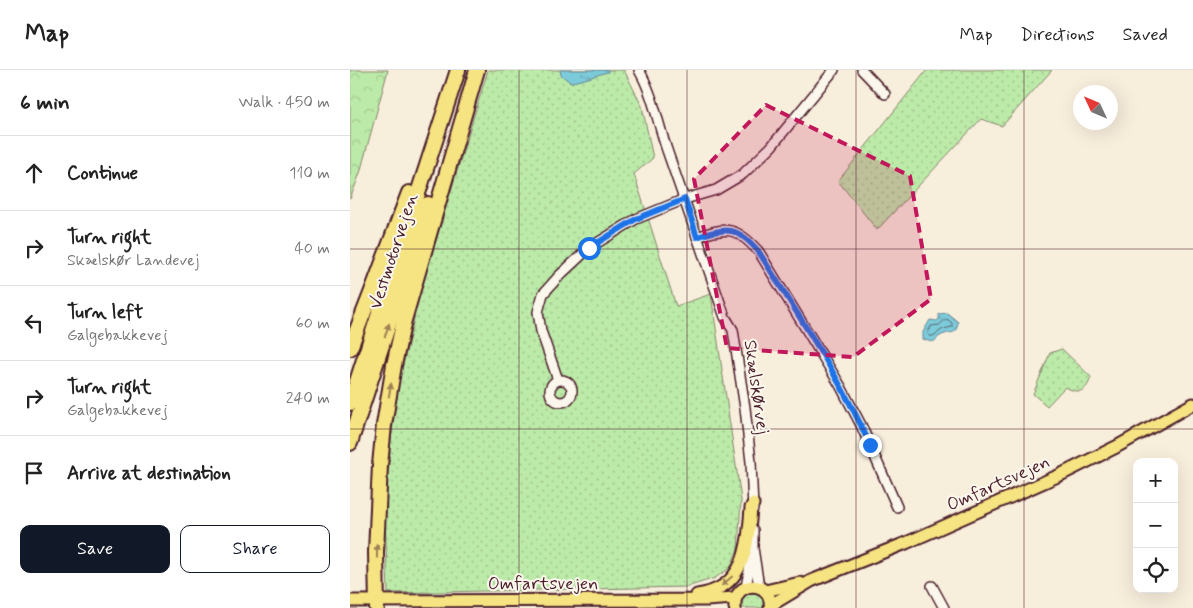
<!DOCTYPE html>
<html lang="en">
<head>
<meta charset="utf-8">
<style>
	:root { --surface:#fff; --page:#f6f6f6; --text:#222; --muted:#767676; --line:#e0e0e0; --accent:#111827 }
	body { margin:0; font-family:Mynerve,sans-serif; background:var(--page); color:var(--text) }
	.controls { position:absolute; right:15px; bottom:15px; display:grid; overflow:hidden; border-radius:10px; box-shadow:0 5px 20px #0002 }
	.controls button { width:45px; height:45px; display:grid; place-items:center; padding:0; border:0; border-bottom:1px solid var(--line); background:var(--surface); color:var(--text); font:25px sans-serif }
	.compass { position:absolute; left:723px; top:15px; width:45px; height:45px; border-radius:50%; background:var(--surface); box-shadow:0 5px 20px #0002; rotate:314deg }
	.stop { position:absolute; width:15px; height:15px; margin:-11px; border:4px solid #1a73e8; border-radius:50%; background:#fff }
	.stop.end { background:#1a73e8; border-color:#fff; box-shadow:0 1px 5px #0008 }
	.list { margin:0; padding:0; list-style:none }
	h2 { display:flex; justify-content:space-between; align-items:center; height:65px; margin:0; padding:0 20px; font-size:21px }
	h2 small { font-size:16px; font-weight:400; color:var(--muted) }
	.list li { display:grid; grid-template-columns:32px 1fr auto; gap:15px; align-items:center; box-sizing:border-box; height:75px; padding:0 20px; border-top:1px solid var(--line) }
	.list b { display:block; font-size:19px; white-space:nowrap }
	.list p { margin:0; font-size:16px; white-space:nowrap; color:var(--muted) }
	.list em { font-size:16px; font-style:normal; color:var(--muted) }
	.actions { display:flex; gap:10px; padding:15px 20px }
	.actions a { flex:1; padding:11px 0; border:1px solid var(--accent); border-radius:10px; text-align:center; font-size:18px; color:var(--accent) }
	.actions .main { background:var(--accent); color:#fff }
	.icon { flex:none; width:28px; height:28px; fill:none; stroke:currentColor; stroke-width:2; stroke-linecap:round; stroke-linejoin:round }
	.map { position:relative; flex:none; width:843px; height:538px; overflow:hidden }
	header { display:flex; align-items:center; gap:30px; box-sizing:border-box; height:70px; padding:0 25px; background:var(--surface); border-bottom:1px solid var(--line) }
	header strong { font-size:24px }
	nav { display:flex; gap:28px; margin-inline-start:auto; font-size:18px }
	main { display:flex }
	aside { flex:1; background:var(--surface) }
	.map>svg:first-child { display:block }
	.grass { fill:url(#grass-dots); stroke:#83846a }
	.forest { fill:url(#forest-crowns); stroke:#83846a }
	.water { fill:url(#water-ripples); stroke:#688694 }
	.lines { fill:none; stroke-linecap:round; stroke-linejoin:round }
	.shore { stroke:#5e6471; stroke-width:1 }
	.minor-casing { stroke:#4a1f2b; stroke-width:12 }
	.major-casing { stroke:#4a1f2b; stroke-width:15 }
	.highway-casing { stroke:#4a1f2b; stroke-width:18 }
	.minor { stroke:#fbf7ec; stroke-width:9 }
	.major { stroke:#f6e381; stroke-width:11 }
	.highway { stroke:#f6e381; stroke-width:14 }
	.oneway { fill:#a08156 }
	.route { stroke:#1a73e8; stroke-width:6 }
	.marked { fill:#c2185b; fill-opacity:0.2; stroke:#c2185b; stroke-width:4; stroke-dasharray:10 6; stroke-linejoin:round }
	.grid { fill:none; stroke:#4a1f2b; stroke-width:1; stroke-opacity:0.55 }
	.labels { text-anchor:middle; stroke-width:4; stroke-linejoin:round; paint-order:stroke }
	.street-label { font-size:18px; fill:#4a1f2b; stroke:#fbf7ec }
</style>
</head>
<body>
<header>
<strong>Map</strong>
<nav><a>Map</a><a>Directions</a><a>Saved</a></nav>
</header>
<main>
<aside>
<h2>6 min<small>Walk · 450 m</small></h2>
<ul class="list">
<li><svg class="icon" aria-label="ahead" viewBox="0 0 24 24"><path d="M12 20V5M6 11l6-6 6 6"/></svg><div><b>Continue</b></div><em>110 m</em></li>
<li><svg class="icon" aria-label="right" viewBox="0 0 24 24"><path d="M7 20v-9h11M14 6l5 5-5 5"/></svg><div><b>Turn right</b><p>Skælskør Landevej</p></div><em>40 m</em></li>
<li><svg class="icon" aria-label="left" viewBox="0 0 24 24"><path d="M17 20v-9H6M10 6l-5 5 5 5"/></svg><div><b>Turn left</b><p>Galgebakkevej</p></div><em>60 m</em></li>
<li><svg class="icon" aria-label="right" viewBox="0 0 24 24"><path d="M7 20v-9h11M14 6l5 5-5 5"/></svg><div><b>Turn right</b><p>Galgebakkevej</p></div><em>240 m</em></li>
<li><svg class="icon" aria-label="arrive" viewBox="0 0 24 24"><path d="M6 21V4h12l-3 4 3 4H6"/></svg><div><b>Arrive at destination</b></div></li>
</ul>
<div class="actions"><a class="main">Save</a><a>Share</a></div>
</aside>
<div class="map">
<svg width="843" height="538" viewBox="0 0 843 538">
	<defs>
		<pattern id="grass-dots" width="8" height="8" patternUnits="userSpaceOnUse" patternTransform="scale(1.25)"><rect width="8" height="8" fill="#bceaa8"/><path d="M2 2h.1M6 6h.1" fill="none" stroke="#a3c891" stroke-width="1.8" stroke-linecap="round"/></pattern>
		<pattern id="forest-crowns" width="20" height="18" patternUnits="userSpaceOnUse" patternTransform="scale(1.25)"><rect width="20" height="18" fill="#bceaa8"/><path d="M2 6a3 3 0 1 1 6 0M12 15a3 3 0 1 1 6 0" fill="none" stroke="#a3c891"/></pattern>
		<pattern id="water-ripples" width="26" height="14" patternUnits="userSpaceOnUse" patternTransform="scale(1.25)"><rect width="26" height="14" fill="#7ccbda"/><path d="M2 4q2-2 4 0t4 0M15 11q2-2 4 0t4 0" fill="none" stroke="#6daebb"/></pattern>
	</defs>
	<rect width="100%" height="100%" fill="#f8eedc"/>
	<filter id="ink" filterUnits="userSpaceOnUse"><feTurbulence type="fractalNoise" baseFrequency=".02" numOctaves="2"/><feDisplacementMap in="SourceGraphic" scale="10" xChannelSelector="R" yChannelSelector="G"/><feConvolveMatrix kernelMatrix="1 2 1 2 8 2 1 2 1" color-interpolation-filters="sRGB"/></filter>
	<g filter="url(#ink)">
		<!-- grass -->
		<g class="grass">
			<polygon points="138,0 274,0 292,36 303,88 284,104 326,236 361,224 391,430 388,479 380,498 365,508 337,517 38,523 35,449 40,378 48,316 71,219"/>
			<polygon points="577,0 702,0 652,56 631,49 527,160 488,111"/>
			<path d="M712 279 741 307C736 323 729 324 715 317L697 336 683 324 700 283Z"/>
			<path d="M400 522C410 521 416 528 414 538H392C390 531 393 526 400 522Z"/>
		</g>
		<!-- forest -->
		<polygon class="forest" points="0,0 38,0 10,103 0,129"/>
		<!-- water -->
		<g class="water">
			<path d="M210 0H258V2C245 5 233 11 220 12L211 5Z"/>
			<path d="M597 243 608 252C606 266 603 261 595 264 583 267 589 276 573 269V262L580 250 587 251 589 249V244Z"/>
		</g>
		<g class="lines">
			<!-- shore -->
			<polygon class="shore" points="595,250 597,249 602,253 602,257 593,259 583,266 579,266 578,263 581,256 589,255"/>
			<defs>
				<g id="minor">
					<path d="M289 0C304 26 308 55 318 83 337 138 356 192 375 247L383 260 395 338 401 392 403 439"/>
					<polyline points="512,0 535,24"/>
					<path d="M347 167C377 156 387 157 409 182L490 315 511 355 547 437"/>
					<polyline points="208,310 191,261 188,242 193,224 209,206 239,178 286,149 335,129 366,120 393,104 421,77 484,0"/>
					<circle cx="211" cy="321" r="11"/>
					<polyline points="403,460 403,478 409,517"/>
					<polyline points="582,516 594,538"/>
					<polyline points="396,517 402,485"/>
				</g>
				<g id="major">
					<polyline points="415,521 450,513"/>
					<path d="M347 525C395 519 398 477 401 438L403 434"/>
					<polyline points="0,531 356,530 385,528"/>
					<polyline points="421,535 461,511 556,473 710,405 766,377 843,334"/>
					<path d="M385 538C382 509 424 509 420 538"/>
				</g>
				<g id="highway">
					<polyline points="0,278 24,216 59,123"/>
					<polyline points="0,333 108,0"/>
					<polyline points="0,373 78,134"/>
					<polyline points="27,538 26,482 30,395 34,355 44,295 54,250 127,0"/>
				</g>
			</defs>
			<!-- minor casing -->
			<use href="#minor" class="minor-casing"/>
			<!-- major casing -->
			<use href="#major" class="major-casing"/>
			<!-- highway casing -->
			<use href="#highway" class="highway-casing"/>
			<!-- minor -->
			<use href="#minor" class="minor"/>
			<!-- major -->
			<use href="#major" class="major"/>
			<!-- highway -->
			<use href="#highway" class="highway"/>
		</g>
		<!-- one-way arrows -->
		<defs><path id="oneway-solid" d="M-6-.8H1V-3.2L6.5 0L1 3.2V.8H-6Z" transform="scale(1.25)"/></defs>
		<g class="oneway">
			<use href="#oneway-solid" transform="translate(37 260) rotate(-72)"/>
			<use href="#oneway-solid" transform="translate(40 320) rotate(-80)"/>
			<use href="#oneway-solid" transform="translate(27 481) rotate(-90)"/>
			<use href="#oneway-solid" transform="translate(377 511) rotate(139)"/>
		</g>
	</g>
	<g class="lines" filter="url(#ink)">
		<!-- route -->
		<path class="route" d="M239 178 286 149 335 129 347 167C377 156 388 157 409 182 448 245 490 307 520 375"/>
	</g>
	<!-- marked area -->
	<path class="marked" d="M416 35 560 106 581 229 503 287 377 278 344 109Z"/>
	<!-- grid -->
	<path class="grid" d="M169 0V538M337 0V538M506 0V538M674 0V538M0 179H843M0 359H843"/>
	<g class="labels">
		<!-- street labels -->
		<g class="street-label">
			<text transform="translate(43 181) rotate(-72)" y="6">Vestmotorvejen</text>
			<text transform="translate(407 317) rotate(82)" y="6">Skælskørvej</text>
			<text transform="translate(648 413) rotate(-24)" y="6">Omfartsvejen</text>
			<text x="193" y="519">Omfartsvejen</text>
		</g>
	</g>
</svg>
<div class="controls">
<button>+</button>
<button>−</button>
<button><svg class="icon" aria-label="locate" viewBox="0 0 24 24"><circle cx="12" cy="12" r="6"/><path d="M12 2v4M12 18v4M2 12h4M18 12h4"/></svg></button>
</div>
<svg class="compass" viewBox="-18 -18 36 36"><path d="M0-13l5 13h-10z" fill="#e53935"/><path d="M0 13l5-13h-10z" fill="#767676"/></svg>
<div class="stop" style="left:239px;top:178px"></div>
<div class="stop end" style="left:520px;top:375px"></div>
</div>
</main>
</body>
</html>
